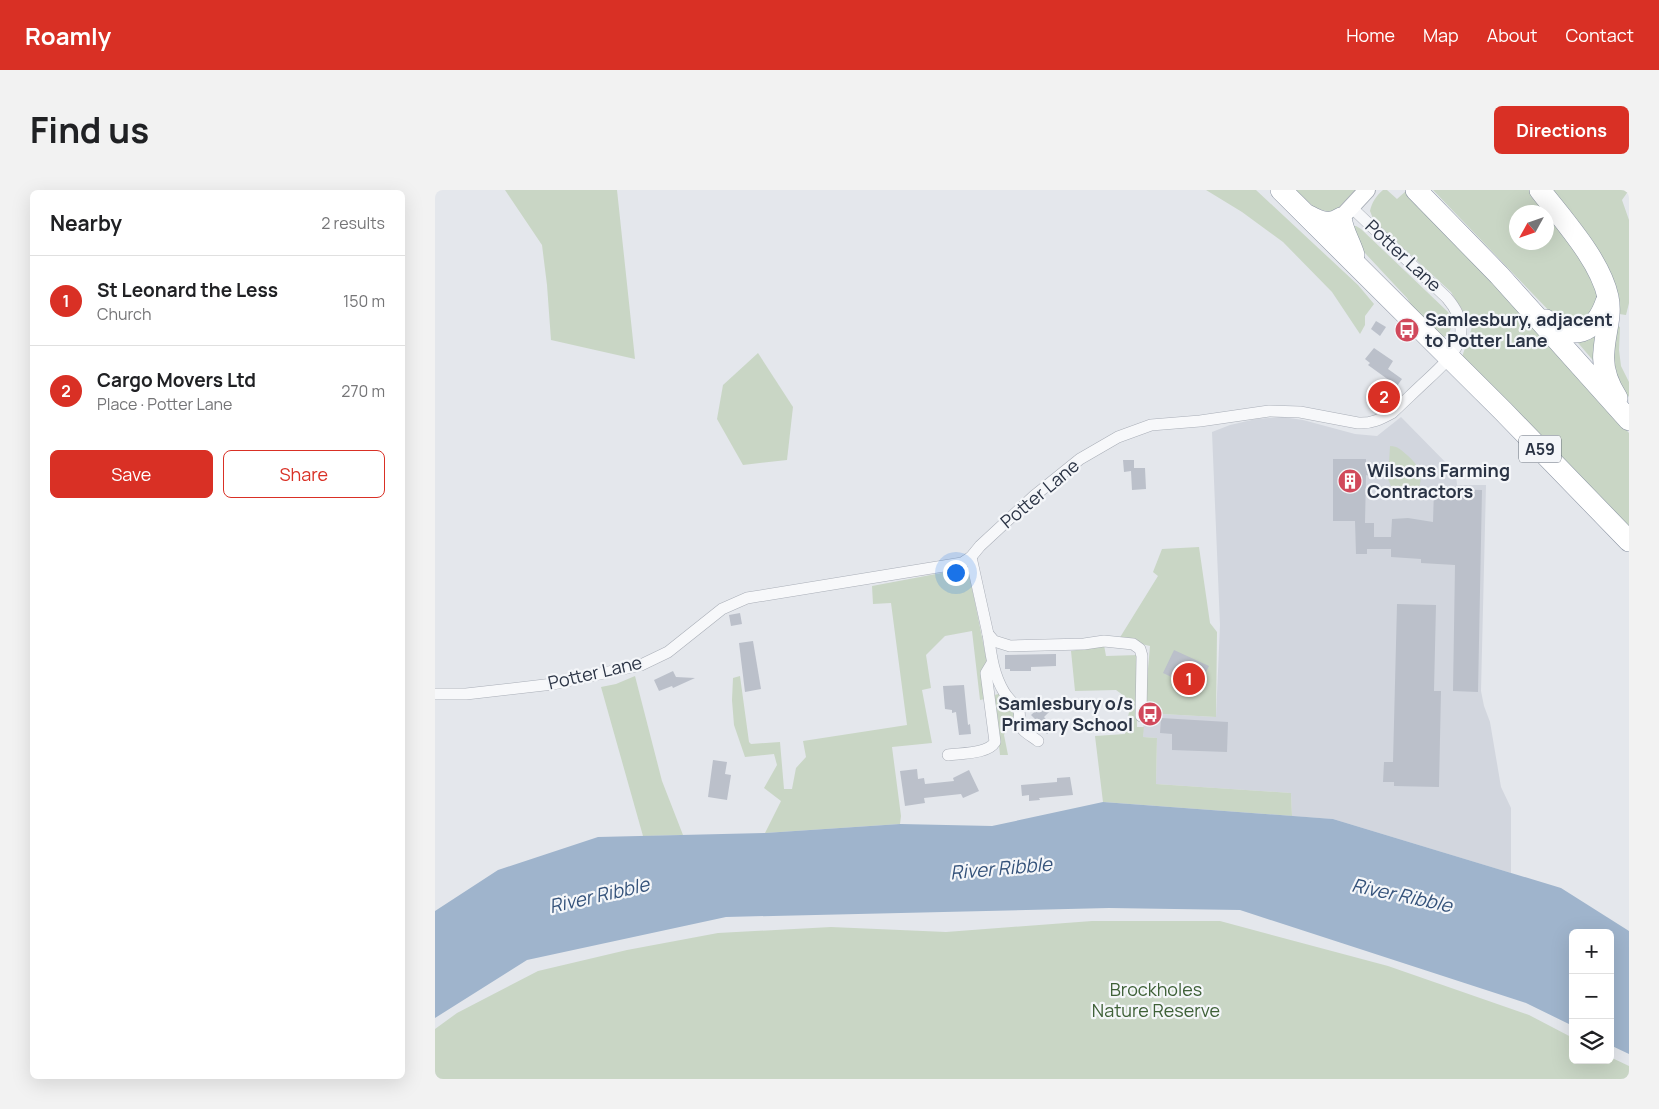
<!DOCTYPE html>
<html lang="en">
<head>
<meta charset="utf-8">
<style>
	:root { --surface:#fff; --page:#f2f2f2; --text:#202124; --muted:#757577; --line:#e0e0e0; --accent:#d93025 }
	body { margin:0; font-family:Manrope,sans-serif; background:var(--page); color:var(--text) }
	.controls { position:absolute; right:15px; bottom:15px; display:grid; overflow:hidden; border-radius:8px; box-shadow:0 5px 20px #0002 }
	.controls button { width:45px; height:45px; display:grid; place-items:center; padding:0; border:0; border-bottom:1px solid var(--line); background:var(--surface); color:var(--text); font:25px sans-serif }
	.compass { position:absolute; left:1074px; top:15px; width:45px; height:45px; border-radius:50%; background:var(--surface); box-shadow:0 5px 20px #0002; rotate:230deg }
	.you { position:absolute; left:520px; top:382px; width:18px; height:18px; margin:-12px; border:4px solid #fff; border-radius:50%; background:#1a73e8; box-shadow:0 0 0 8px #1a73e833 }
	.badge { display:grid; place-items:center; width:32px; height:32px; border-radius:50%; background:var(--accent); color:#fff; font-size:16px; font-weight:700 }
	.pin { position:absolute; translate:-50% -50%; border:2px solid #fff; box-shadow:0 1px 5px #0006 }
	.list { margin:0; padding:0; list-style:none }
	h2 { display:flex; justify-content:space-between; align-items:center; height:65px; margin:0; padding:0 20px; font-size:21px }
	h2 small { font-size:16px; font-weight:400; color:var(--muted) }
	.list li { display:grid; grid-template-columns:32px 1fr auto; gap:15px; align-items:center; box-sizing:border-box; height:90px; padding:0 20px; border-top:1px solid var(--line) }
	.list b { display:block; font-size:19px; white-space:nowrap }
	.list p { margin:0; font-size:16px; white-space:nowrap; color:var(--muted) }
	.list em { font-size:16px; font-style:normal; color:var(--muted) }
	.actions { display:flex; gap:10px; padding:15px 20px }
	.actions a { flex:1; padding:11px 0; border:1px solid var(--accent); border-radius:8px; text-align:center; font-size:18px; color:var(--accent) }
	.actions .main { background:var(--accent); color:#fff }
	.icon { flex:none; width:28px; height:28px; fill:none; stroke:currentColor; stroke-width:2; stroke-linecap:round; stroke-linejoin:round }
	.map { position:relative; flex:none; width:1194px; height:889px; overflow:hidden; border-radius:8px }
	header { display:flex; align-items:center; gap:30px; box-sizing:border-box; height:70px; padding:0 25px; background:var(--accent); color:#fff }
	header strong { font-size:24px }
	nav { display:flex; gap:28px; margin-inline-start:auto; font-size:18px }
	.intro { display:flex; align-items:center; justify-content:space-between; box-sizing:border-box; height:120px; padding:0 30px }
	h1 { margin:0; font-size:35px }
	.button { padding:12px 22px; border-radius:8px; background:var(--accent); color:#fff; font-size:18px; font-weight:700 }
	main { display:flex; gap:30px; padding:0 30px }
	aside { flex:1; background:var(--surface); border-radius:8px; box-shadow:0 5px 20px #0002 }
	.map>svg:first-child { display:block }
	.built { fill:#d2d6de }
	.green { fill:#c9d6c5; fill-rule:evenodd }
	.water { fill:#9fb4cc }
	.building { fill:#bbc0ca }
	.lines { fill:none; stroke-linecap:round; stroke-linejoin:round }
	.street-casing { stroke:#a9aeb7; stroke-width:12 }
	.secondary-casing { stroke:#a9aeb7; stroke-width:18 }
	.highway-casing { stroke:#8b94a3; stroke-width:22 }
	.street { stroke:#f7f8fa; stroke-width:11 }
	.secondary { stroke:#fff; stroke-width:16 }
	.highway { stroke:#fff; stroke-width:21 }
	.labels { text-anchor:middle; stroke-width:4.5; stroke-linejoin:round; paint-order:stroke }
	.shield { fill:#f4f6f9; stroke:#676e7b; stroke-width:1 }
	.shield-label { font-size:16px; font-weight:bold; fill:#2b3445 }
	.street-label { font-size:18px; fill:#2b3445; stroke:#f4f6f9 }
	.poi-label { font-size:18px; font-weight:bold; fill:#2b3445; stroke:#f4f6f9; text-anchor:start }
	.park-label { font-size:18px; fill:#3f6138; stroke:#f4f6f9 }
	.water-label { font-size:19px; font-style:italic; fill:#34527a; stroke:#f4f6f9 }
</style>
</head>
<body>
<header>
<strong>Roamly</strong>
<nav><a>Home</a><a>Map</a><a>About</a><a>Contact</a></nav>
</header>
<div class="intro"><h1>Find us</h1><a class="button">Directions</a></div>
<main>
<aside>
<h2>Nearby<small>2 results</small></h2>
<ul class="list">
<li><span class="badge">1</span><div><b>St Leonard the Less</b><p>Church</p></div><em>150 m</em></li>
<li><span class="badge">2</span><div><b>Cargo Movers Ltd</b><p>Place · Potter Lane</p></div><em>270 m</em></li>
</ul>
<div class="actions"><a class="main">Save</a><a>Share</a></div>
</aside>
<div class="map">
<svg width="1194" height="889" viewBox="0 0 1194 889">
	<rect width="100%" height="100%" fill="#e4e7ec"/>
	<!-- built -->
	<g class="built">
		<polygon points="945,192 963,210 953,218 951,219 935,201"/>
		<polygon points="847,227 868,230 920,244 942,246 966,227 1021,283 1022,295 1051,295 1046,501 1049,516 1055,532 1066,597 1076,618 1076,683 898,629 857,626 856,603 721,594 722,548 708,547 709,523 781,527 785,435 777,242 795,235 821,229"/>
	</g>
	<!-- green -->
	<g class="green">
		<polygon points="70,0 182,0 200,169 116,150 112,95 107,55"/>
		<polygon points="771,0 821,0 923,95 939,114 930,126 930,135 925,144 897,102 848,52 807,22"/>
		<polygon points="860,0 924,0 898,23 880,18"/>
		<path d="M948 0H952L962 9 971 1 1078 109 1194 243V338L1026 170 1037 137 1016 102 939 31 935 21C937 12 941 6 948 0Z"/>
		<path d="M998 0H1094C1116 25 1165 78 1162 113 1161 116 1160 120 1159 124L1141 135 1121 128ZM1082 22H1112V52H1082Z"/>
		<polygon points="1115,0 1194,0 1187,10 1194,30 1194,113 1191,125 1184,124"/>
		<path d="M917 36H921L926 39 1013 122C1020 133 1017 143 1006 149L985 129 972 108 915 47Z"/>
		<polygon points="1180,135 1185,137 1184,160 1186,176 1194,192 1194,207 1184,195 1177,181"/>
		<polygon points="1163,137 1162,175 1138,147"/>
		<polygon points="323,163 358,217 352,270 308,275 282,229 288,195"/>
		<path d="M955 256C963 256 966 260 972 265 989 279 992 298 971 310L960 306 953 289Z"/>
		<polygon points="764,357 775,433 782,442 781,527 709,523 715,456 684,449 723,386 718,382 727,359"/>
		<polygon points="533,378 552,472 546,481 550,509 545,510 537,441 510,446 491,465 496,498 487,500 497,553 457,557 466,626 465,634 330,643 346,611 329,598 342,575 339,564 310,567 299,535 297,510 298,488 305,486 314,552 316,554 345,552 349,599 357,599 361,578 371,567 368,551 472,535 456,413 438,414 437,396"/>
		<polygon points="669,455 671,466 703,465 702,537 709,537 708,547 722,548 721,594 856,603 857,626 668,612 660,546 690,544 696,511 681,500 640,501 636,461"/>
		<polygon points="200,486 227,591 248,645 208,646 166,497 181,494"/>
		<polygon points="564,504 580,523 569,545 573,565 565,565 559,505"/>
		<polygon points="657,731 785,731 953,776 1094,825 1138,848 1138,870 1175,870 1175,867 1194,876 1194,889 0,889 0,839 22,823 103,781 192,760 283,743 396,737 511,742"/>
	</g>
	<!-- water -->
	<polygon class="water" points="668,612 898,629 1126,698 1194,741 1194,864 1175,855 1175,743 1138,743 1138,836 1091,813 805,720 674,718 291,727 92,770 0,828 0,721 63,680 163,647 330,643 465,634 557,636"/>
	<!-- building -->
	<g class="building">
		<polygon points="941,131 951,137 945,146 936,139"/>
		<polygon points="939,158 958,171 953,179 967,189 962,196 933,175 935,173 930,169"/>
		<polygon points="898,269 931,269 931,272 945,274 942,288 931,285 930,333 939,333 939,347 956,347 957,329 973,328 998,332 999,299 1047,300 1043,502 1018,501 1020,375 986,373 986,369 956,367 956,359 932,359 932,364 921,364 920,331 898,331"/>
		<polygon points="688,270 699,270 699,278 710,278 711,299 697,300 696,281 689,282"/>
		<polygon points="962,414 1001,415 999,501 1006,501 1004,597 959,596 959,592 948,592 949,572 958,572"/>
		<polygon points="305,423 307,434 296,436 294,425"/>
		<polygon points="318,451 326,499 310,502 304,453"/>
		<polygon points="739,460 774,476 759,506 749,502 753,495 728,483"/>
		<polygon points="621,464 621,476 596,477 596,481 575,481 575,479 570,479 570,465"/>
		<polygon points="238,481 241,487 260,488 238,498 237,496 224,501 219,490"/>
		<polygon points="529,495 533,535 535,534 536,544 524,545 521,522 517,523 517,520 510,519 508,496"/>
		<polygon points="608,514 615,521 609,527 619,538 612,544 601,533 603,532 596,525"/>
		<polygon points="726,528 793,532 792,562 737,560 737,544 725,543"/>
		<polygon points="278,570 292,572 290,584 296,585 292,610 273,607"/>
		<polygon points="482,579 483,589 489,588 490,594 519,591 518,588 534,580 544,601 528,608 526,604 489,608 490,613 470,616 465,581"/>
		<polygon points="635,587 638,605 604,608 605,610 594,611 594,605 587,606 586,595 622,592 622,588"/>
	</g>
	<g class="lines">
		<defs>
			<g id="street">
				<polyline points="536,367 553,444 559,451 575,456 649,454 669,451 698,454 705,459 707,466 706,526"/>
				<path d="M553 444C556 464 558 484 569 502 573 509 580 514 584 521 585 525 584 530 585 534 586 541 597 546 603 551"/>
				<path d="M0 504H31L118 494 206 475 233 462 287 419 312 408 527 373 536 367 545 356 599 306 645 269 683 247 716 235 765 231 834 221 865 222 923 233C936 234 946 229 957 223 969 212 980 201 992 190 1019 165 1042 143 1012 108L916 17"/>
				<path d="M513 565C526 563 553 564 560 552L551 483 557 473"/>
			</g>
			<polyline id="secondary" points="906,28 932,0"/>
			<g id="highway">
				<polyline points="846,0 1068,221 1194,351"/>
				<polyline points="981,0 1064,85 1194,230"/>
				<path d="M1105 0C1128 30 1165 70 1173 107 1177 126 1170 142 1169 161 1167 177 1173 194 1182 208"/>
				<path d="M874 26C885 32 895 36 906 28 908 42 915 52 919 65"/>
				<path d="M1111 130C1138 151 1160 144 1171 112"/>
			</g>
		</defs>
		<!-- street casing -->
		<use href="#street" class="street-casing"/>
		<!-- secondary casing -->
		<use href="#secondary" class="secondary-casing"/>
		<!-- highway casing -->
		<use href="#highway" class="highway-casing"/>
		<!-- street -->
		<use href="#street" class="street"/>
		<!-- secondary -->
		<use href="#secondary" class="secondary"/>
		<!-- highway -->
		<use href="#highway" class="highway"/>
	</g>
	<!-- icons -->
	<defs>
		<symbol id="bus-disc" viewBox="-11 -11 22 22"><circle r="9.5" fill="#d1495b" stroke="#f4f6f9"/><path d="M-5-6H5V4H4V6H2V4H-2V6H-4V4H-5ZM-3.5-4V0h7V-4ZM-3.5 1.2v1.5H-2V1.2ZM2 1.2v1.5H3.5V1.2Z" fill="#fff"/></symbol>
		<symbol id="building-disc" viewBox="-11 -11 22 22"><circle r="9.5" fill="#d1495b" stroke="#f4f6f9"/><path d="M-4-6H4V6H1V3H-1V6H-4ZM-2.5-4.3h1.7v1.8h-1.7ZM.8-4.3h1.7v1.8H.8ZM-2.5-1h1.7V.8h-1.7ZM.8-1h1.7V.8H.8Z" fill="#fff"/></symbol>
	</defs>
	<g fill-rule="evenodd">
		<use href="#bus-disc" x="958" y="126" width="28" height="28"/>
		<use href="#building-disc" x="901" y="277" width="28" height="28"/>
		<use href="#bus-disc" x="701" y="510" width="28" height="28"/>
	</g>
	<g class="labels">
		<!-- shield labels -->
		<rect class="shield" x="1084" y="245.5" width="42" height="27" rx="4"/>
		<g class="shield-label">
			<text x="1105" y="265">A59</text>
		</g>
		<!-- street labels -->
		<g class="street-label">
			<text transform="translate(968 66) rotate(43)" y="6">Potter Lane</text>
			<text transform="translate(605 304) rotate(-40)" y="6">Potter Lane</text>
			<text transform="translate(160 483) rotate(-13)" y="6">Potter Lane</text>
		</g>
		<!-- poi labels -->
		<g class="poi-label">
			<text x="990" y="136">Samlesbury, adjacent<tspan x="990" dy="21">to Potter Lane</tspan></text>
			<text x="932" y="287">Wilsons Farming<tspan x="932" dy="21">Contractors</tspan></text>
			<text x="698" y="520" text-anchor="end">Samlesbury o/s<tspan x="698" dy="21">Primary School</tspan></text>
		</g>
		<!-- park labels -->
		<g class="park-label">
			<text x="721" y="806">Brockholes<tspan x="721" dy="21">Nature Reserve</tspan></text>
		</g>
		<!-- water labels -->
		<g class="water-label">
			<text transform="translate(566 678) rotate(-5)" y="7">River Ribble</text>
			<text transform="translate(164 705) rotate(-13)" y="7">River Ribble</text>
			<text transform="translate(967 705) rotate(12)" y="7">River Ribble</text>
		</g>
	</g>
</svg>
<div class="controls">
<button>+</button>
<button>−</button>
<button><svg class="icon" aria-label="layers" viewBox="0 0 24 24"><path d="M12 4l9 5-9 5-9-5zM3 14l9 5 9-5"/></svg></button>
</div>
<svg class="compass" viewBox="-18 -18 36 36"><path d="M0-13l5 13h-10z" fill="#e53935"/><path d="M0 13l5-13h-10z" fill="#757577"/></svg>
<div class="you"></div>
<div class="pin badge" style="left:754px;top:489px">1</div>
<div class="pin badge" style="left:949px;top:207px">2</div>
</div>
</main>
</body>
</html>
